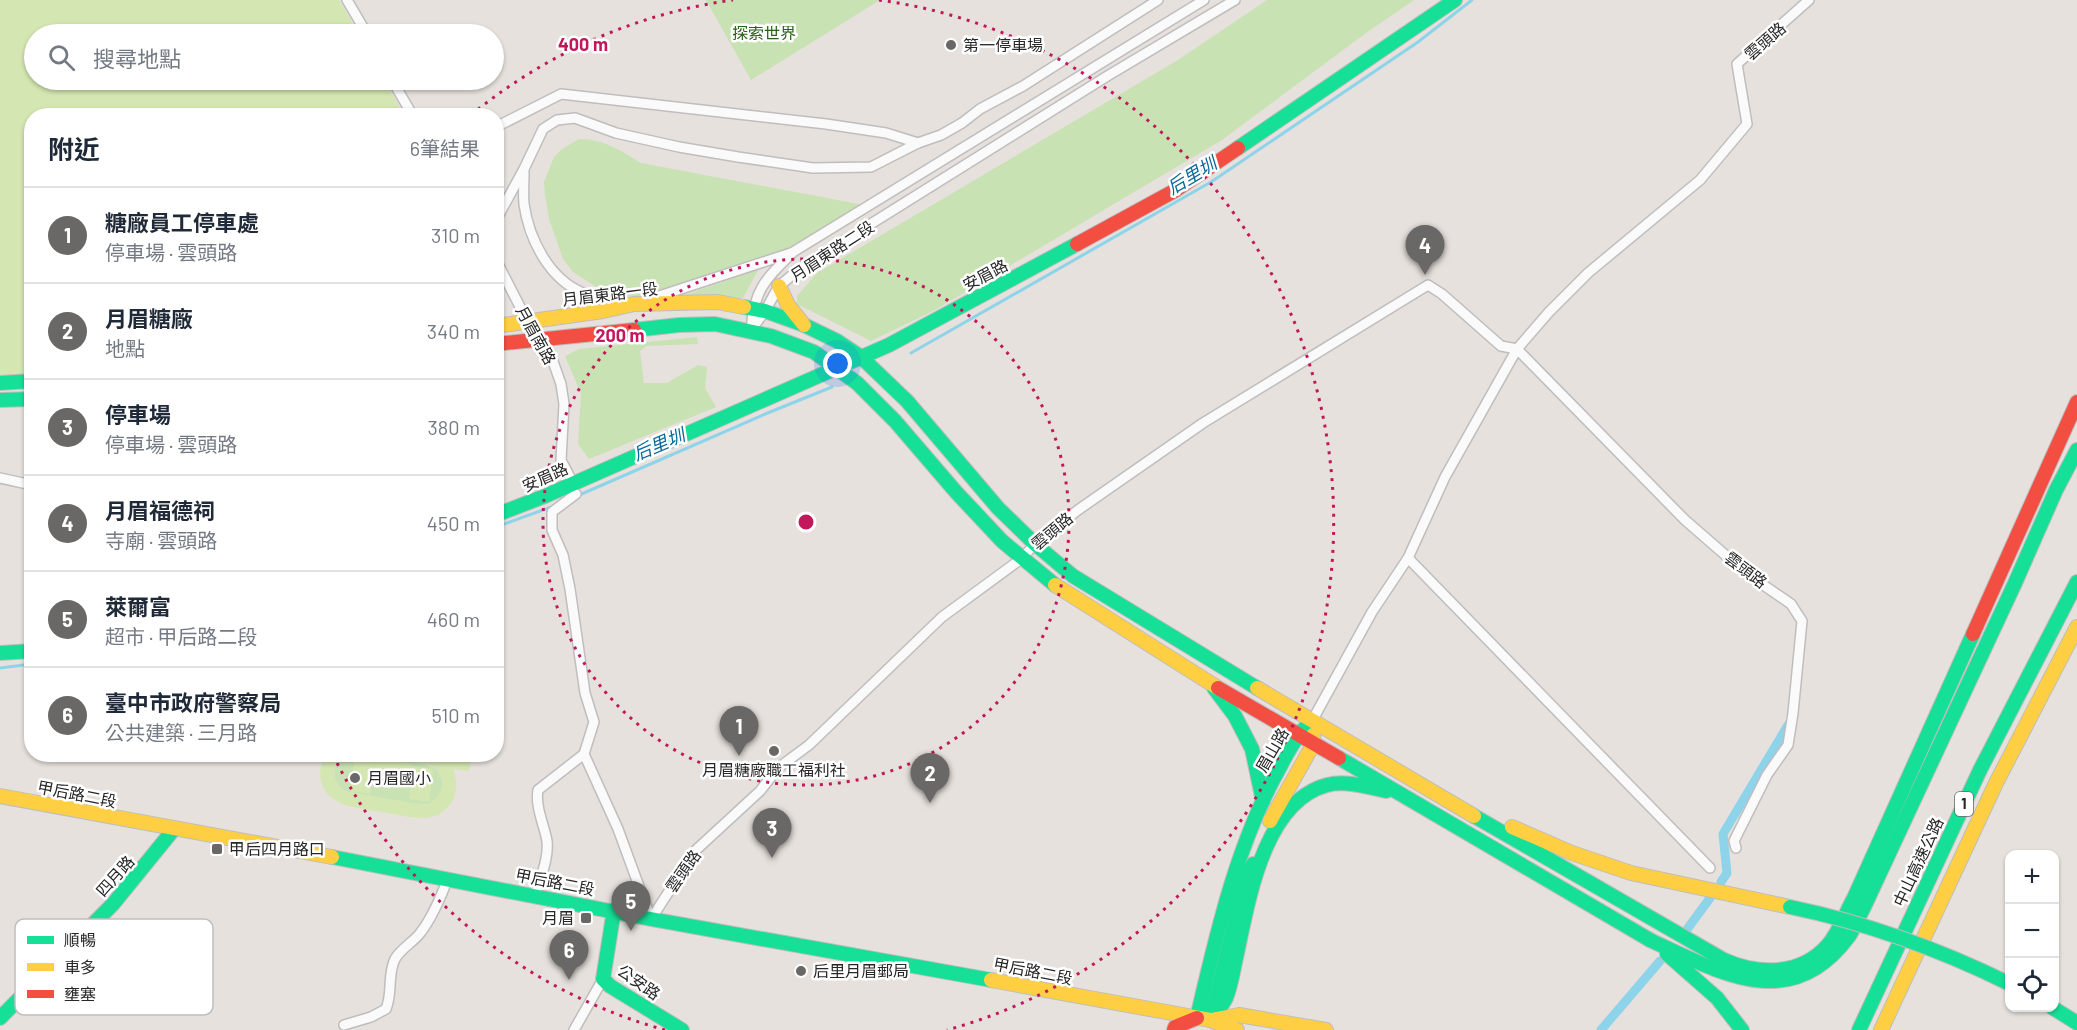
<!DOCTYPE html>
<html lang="zh-TW">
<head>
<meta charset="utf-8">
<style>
	:root { --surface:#fff; --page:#f6f6f7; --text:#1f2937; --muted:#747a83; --line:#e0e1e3; --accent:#6a6866 }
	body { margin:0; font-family:Barlow,"Noto Sans TC",sans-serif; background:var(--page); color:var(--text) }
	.controls { position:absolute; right:18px; bottom:18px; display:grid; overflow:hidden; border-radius:12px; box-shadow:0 2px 4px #0004 }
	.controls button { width:54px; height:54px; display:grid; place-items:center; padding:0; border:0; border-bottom:2px solid var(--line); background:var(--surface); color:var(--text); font:30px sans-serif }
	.you { position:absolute; left:838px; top:364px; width:21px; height:21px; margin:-15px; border:4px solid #fff; border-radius:50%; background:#1a73e8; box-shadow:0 0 0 9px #1a73e833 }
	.badge { display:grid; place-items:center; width:39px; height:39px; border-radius:50%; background:var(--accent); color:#fff; font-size:20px; font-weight:700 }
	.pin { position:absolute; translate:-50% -50px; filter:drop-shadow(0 2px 3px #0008) }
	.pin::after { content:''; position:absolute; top:32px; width:21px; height:18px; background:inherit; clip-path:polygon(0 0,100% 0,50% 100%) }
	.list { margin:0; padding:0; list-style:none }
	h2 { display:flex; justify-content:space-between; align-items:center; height:78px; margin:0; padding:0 24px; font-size:26px }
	h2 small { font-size:20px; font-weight:400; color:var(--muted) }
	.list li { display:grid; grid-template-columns:39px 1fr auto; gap:18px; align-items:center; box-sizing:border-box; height:96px; padding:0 24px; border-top:2px solid var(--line) }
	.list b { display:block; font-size:22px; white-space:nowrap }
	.list p { margin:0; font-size:20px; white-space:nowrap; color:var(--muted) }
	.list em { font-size:20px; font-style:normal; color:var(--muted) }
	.icon { flex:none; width:33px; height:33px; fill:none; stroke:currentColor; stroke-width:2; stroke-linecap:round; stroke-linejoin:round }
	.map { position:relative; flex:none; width:2077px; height:1030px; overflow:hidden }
	.search { position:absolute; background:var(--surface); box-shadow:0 2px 4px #0004; left:24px; top:24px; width:480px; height:66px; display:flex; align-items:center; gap:15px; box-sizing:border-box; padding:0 21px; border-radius:33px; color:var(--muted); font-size:22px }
	.panel { position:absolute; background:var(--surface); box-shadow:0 2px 4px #0004; left:24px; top:108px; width:480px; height:654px; border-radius:24px }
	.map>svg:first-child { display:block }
	.green { fill:#c8e2b3 }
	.pitch { fill:#d4e6b1 }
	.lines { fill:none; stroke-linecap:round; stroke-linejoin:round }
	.stream { stroke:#8dd4ea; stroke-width:3 }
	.canal { stroke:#8dd4ea; stroke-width:9 }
	.street-casing { stroke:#bfbdbe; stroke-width:12 }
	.fast-casing { stroke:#bfbdbe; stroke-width:16 }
	.slow-casing { stroke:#bfbdbe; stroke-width:16 }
	.jam-casing { stroke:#bfbdbe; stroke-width:16 }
	.street { stroke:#fbfafa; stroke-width:9 }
	.fast { stroke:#16e098; stroke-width:14 }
	.slow { stroke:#ffcf43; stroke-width:14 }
	.jam { stroke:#f24e42; stroke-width:14 }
	.fast-bridge-casing { stroke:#bfbdbb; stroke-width:16; stroke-linecap:butt }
	.fast-bridge { stroke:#16e098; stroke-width:14 }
	.ring { fill:none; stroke:#c2185b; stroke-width:3; stroke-dasharray:3 6 }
	.poi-dot { fill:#6a6866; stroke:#fff; stroke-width:2 }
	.labels { text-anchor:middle; stroke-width:5; stroke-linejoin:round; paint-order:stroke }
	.shield { fill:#fff; stroke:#686868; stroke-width:1.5 }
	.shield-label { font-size:15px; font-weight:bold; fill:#272727 }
	.park-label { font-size:16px; fill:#296317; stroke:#fff }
	.street-label { font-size:16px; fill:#272727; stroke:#fff }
	.poi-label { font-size:16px; fill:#272727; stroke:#fff; text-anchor:start }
	.water-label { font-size:18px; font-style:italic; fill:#0a6a97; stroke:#fff }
	.key { fill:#fff; stroke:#bebebe; stroke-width:1.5 }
	.key-label { font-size:16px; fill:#272727 }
	.centre { fill:#c2185b; stroke:#fff; stroke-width:3 }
	.ring-label { font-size:18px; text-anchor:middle; font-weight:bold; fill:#c2185b; stroke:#fff; stroke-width:5; stroke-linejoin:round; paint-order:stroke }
</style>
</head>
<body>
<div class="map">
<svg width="2077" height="1030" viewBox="0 0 2077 1030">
	<rect width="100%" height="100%" fill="#e6e1dc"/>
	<!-- green -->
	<g class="green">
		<polygon points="706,0 880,0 751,80"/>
		<polygon points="1267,0 1414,0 1366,33 1222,140 935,310 871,341 797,304 797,296 817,273 1178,60"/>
		<path d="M579 139C601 138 622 151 641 163L864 205 792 247 639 298 604 292 573 272 563 259 549 219 545 195 544 182 554 157 562 149Z"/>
		<polygon points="758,270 743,298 685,295"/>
		<polygon points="697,337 698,344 646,346 640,351 644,383 667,383 698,365 707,367 705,388 716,407 589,459 578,444 581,394 565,356 579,349"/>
		<path d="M348 755C365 755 421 760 434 768 440 772 443 780 442 788 440 796 435 802 427 804 414 807 359 795 345 791 330 781 331 763 348 755Z"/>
	</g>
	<!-- pitch -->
	<g class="pitch">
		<polygon points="0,0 339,0 359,34 34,34 34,80 384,80 404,115 32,116 31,376 0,376"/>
		<polygon points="355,755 375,758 373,772 376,758 413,764 410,785 372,780 370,794 350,791"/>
		<path d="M447 755 471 758 469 771 453 769C462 792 451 817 423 818 410 818 395 814 382 812 360 808 328 808 321 781 319 772 321 762 326 755H346C331 763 330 780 344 791L424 805C444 800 449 776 431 765L363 755Z"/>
		<polygon points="414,766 433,769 429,802 409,799"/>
	</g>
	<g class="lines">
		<!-- stream -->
		<g class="stream">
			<polyline points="911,353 1211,182 1418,42 1472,0"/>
			<polyline points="577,496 770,412 832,387"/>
			<polyline points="496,527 554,506"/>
			<polyline points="0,668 32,664"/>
		</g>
		<!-- canal -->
		<g class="canal">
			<polyline points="1721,882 1727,873 1723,834 1788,725"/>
			<polyline points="1688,928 1710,898"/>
			<polyline points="1601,1030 1660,961"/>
		</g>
		<defs>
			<g id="street">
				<polyline points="347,0 367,34"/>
				<polyline points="392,80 413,116"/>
				<polyline points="496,127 561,94 826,124 886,133 918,143"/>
				<path d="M524 172C524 182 523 194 524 204 529 239 549 279 583 293 597 299 614 300 628 303"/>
				<polyline points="496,220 524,169 543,129 557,120 575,118 616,133 679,147 738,157 813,168 871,167 918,143 941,135 962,123 980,109 1023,86 1158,0"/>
				<polyline points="496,260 537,340 550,353 561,384 564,404 561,460 573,483"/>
				<polyline points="644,301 791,253"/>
				<polyline points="751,330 765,311 779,286 802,267 1109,75 1235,0"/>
				<path d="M751 330C754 289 765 280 793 252L1204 0"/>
				<polyline points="0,478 32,485"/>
				<polyline points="1408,558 1710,868"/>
				<polyline points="1312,721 1372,612 1408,558 1445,477 1517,349 1549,312 1588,273 1700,180 1747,124 1737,64 1809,0"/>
				<polyline points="584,754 618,829 651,919"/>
				<path d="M535 896C540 878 549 859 547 841 544 824 535 807 538 790L584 754 594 722 585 693 570 589 563 555 552 530V512L576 494"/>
				<polyline points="651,919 696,850 760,791 778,768 809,745 942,617 1021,559 1035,544 1078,510 1203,423 1428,285 1442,294 1501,346 1517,349 1685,520 1746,573 1791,604 1802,621 1793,713 1788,745 1767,775 1734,841 1736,848"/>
				<path d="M344 1025 371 1017 386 1009C393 992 387 975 395 959 401 948 414 942 421 932 433 916 441 897 448 878"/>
				<polyline points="574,1030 603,979"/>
			</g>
			<g id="fast">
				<polyline points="1238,148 1455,0"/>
				<polyline points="744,307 765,311 804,325 837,341 861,357 907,401 998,508 1035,544 1073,576 1257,688"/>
				<polyline points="634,330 679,325 715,324 771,336 814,352 857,383 895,421 956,492 1002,541 1055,585"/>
				<polyline points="0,383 32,381"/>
				<polyline points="0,400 32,399"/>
				<polyline points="496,515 545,496 889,345 1077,244"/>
				<polyline points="0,653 32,651"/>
				<polyline points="1214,688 1235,716 1252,749 1263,801"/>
				<polyline points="1339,758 1650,940"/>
				<path d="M1474 816 1724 960C1758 975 1800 976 1827 946 1839 933 1845 914 1854 898L1973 634"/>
				<polyline points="332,857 651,919 991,980"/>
				<polyline points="614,910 603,979 610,986 682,1030"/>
				<path d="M1650 940C1721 973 1791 1015 1849 936 1855 927 1859 916 1864 907L2015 583 2056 490 2077 450"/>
				<polyline points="1667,954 1717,998 1742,1030"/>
				<polyline points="2053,1008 2077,1023"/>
				<polyline points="1212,1013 1245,881 1253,864"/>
				<polyline points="0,1018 113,904 174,829"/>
				<path d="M1197 1018C1217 932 1237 843 1281 765 1288 752 1295 737 1306 727"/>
				<path d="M1210 1020C1216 1013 1222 1006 1226 998 1231 986 1233 971 1236 958 1248 903 1263 802 1327 785 1346 780 1368 787 1386 791"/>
				<polyline points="1859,1030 1980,770 2077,582"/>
			</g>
			<g id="slow">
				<polyline points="779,286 788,305 804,325"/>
				<polyline points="496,326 603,311 634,304 717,302 744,307"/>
				<polyline points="1055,585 1218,688"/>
				<polyline points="1257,688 1474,816"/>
				<polyline points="0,796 332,857"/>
				<polyline points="1270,821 1314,743 1313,735"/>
				<polyline points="1512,827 1572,853 1631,873 1790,907"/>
				<polyline points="991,980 1210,1020 1237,1030"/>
				<polyline points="1212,1020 1239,1015 1326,1030"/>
				<polyline points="1881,1030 1996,783 2077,627"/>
			</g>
			<g id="jam">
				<polyline points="1077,244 1176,190 1238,148"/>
				<polyline points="496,344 634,330"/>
				<polyline points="1973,634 2077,402"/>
				<polyline points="1218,688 1339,758"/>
				<polyline points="1174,1030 1175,1027 1197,1018"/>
			</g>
		</defs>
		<!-- street casing -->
		<use href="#street" class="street-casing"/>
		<!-- fast casing -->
		<use href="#fast" class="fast-casing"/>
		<!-- slow casing -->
		<use href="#slow" class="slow-casing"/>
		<!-- jam casing -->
		<use href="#jam" class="jam-casing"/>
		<!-- street -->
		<use href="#street" class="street"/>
		<!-- fast -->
		<use href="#fast" class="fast"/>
		<!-- slow -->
		<use href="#slow" class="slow"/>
		<!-- jam -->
		<use href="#jam" class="jam"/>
		<defs>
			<path id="fast-bridge" d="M1790 907C1867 923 1939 949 2010 984"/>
		</defs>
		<!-- fast-bridge casing -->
		<use href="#fast-bridge" class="fast-bridge-casing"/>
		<!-- fast-bridge -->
		<use href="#fast-bridge" class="fast-bridge"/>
	</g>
	<!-- distance rings -->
	<g class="ring">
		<circle cx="806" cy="522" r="263"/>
		<path d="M665 1030A527 527 0 0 1 334 757M471 115A527 527 0 0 1 733 0M879 0A527 527 0 0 1 947 1030"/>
	</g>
	<!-- markers -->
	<g class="poi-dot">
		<circle cx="951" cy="45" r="6"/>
		<circle cx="774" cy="751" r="6"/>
		<circle cx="355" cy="778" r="6"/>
		<rect x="211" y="843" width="12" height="12" rx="3"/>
		<rect x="580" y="912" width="12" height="12" rx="3"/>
		<circle cx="801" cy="971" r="6"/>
	</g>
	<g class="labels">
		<!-- shield labels -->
		<rect class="shield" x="1955" y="792" width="18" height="24" rx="4.5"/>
		<g class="shield-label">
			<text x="1964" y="809">1</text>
		</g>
		<!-- park labels -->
		<g class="park-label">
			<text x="764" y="39">探索世界</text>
		</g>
		<!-- street labels -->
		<g class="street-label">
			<text transform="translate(1765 41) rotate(-41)" y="6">雲頭路</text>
			<text transform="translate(832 251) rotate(-33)" y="6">月眉東路二段</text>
			<text transform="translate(985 275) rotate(-28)" y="6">安眉路</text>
			<text transform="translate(610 294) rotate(-7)" y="6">月眉東路一段</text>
			<text transform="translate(536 335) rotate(61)" y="6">月眉南路</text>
			<text transform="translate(545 477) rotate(-24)" y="6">安眉路</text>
			<text transform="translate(1052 531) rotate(-40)" y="6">雲頭路</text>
			<text transform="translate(1746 570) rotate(37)" y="6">雲頭路</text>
			<text transform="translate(1272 750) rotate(-60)" y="6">眉山路</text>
			<text transform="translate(77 794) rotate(11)" y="6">甲后路二段</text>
			<text transform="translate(1918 862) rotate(-65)" y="6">中山高速公路</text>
			<text transform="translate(683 871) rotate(-55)" y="6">雲頭路</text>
			<text transform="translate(115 876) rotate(-48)" y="6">四月路</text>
			<text transform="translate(555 882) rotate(11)" y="6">甲后路二段</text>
			<text transform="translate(1033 971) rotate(11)" y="6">甲后路二段</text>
			<text transform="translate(639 982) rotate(35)" y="6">公安路</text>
		</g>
		<!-- poi labels -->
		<g class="poi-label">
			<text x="963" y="51">第一停車場</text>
			<text x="774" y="776" text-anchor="middle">月眉糖廠職工福利社</text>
			<text x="367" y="784">月眉國小</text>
			<text x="229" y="855">甲后四月路口</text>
			<text x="574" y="924" text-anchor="end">月眉</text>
			<text x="813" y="977">后里月眉郵局</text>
		</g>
		<!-- water labels -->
		<g class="water-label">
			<text transform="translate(1192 176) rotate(-31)" y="6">后里圳</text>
			<text transform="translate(659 445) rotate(-23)" y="6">后里圳</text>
		</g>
	</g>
	<!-- legend -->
	<rect x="15" y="919" width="198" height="96" rx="9" class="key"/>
	<rect x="27" y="936" width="27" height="8" fill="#16e098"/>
	<rect x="27" y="963" width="27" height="8" fill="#ffcf43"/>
	<rect x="27" y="990" width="27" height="8" fill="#f24e42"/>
	<g class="key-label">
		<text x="64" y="946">順暢</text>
		<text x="64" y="973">車多</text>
		<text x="64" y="1000">壅塞</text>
	</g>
	<circle cx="806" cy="522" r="9" class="centre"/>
	<g class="ring-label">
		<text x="583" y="51">400 m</text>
		<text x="620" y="342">200 m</text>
	</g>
</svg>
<div class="controls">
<button>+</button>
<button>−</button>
<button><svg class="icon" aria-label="locate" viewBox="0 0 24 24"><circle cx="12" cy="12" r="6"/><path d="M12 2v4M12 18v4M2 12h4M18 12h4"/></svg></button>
</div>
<div class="you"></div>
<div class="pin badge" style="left:739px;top:756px">1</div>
<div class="pin badge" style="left:930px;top:803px">2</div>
<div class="pin badge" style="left:772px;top:858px">3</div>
<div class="pin badge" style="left:1425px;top:275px">4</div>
<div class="pin badge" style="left:631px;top:931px">5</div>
<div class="pin badge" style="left:569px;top:980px">6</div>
<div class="search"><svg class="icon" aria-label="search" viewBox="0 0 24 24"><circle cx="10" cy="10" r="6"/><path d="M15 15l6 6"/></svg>搜尋地點</div>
<section class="panel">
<h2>附近<small>6筆結果</small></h2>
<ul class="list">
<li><span class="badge">1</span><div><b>糖廠員工停車處</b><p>停車場 · 雲頭路</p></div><em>310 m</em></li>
<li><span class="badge">2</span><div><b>月眉糖廠</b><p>地點</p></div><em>340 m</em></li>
<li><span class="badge">3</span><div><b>停車場</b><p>停車場 · 雲頭路</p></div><em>380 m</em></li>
<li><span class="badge">4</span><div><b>月眉福德祠</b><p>寺廟 · 雲頭路</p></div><em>450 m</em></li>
<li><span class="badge">5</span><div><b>萊爾富</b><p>超市 · 甲后路二段</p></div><em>460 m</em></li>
<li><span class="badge">6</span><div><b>臺中市政府警察局</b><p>公共建築 · 三月路</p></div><em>510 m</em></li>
</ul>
</section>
</div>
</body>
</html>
